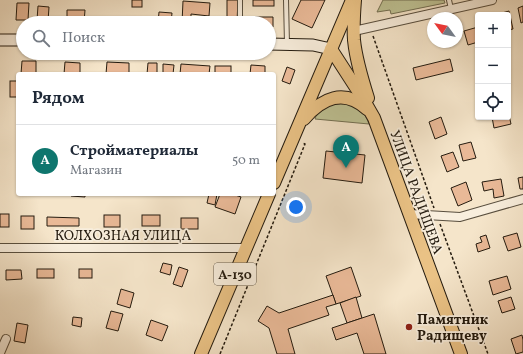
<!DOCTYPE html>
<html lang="ru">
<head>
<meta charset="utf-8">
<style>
	:root { --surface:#fff; --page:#f6f6f7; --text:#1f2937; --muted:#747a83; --line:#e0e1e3; --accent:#0f766e }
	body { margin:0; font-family:Vollkorn,serif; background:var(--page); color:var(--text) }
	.controls { position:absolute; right:12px; top:12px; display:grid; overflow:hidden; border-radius:4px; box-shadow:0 1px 3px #0004 }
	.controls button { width:36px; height:36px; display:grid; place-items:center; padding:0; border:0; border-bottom:1px solid var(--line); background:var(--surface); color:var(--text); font:20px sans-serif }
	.compass { position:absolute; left:427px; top:12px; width:36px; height:36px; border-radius:50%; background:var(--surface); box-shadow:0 1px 3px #0004; rotate:303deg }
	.you { position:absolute; left:296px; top:207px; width:14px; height:14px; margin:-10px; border:3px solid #fff; border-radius:50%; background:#1a73e8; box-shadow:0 0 0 6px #1a73e833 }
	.badge { display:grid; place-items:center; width:26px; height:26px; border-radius:50%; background:var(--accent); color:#fff; font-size:13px; font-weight:700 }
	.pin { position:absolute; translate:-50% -33px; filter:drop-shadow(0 1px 2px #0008) }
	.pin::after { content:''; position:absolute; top:21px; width:14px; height:12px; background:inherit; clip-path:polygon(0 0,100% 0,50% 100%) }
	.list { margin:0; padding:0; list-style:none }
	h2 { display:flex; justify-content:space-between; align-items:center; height:52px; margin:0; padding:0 16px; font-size:17px }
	h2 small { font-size:13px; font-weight:400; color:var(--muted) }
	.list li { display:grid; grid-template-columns:26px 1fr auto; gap:12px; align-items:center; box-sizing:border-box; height:72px; padding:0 16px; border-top:1px solid var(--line) }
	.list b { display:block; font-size:15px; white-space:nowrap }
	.list p { margin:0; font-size:13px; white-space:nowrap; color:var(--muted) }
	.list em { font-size:13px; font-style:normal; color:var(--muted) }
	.icon { flex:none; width:22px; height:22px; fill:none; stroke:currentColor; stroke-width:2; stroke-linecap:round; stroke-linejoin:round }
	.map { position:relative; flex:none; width:523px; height:354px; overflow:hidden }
	.search { position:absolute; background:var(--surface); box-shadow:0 1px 3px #0004; left:16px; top:16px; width:260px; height:44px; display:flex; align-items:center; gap:10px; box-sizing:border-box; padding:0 14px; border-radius:22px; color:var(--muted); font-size:15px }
	.panel { position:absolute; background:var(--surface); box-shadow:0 1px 3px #0004; left:16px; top:72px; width:260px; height:124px; border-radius:4px }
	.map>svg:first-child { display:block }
	.green { fill:#bfc395; stroke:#726f52 }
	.building { fill:#e9b997; stroke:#241b0f }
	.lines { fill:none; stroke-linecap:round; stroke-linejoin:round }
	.lane-casing { stroke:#584e3e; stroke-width:6 }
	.street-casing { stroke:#584e3e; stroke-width:10 }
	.secondary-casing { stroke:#241b0f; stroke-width:13 }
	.primary-casing { stroke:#241b0f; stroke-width:14 }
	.path { stroke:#241b0f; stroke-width:1.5; stroke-dasharray:3 2; stroke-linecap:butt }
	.lane { stroke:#f8eedd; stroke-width:4 }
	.street { stroke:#f8eedd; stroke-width:8 }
	.secondary { stroke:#f8eedd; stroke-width:11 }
	.primary { stroke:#eac285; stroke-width:12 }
	.poi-dot { fill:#8f2418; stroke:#f8eedd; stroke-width:1.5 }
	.labels { text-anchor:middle; stroke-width:3.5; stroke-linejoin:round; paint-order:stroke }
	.shield { fill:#f8eedd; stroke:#645a4d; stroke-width:1 }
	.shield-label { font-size:13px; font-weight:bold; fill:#241b0f }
	.street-label { font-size:14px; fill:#241b0f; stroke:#f8eedd }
	.poi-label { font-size:14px; font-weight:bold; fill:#241b0f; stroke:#f8eedd; text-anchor:start }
</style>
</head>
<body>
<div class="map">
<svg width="523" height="354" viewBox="0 0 523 354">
	<rect width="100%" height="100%" fill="#f5e5ca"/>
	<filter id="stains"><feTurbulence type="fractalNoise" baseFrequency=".005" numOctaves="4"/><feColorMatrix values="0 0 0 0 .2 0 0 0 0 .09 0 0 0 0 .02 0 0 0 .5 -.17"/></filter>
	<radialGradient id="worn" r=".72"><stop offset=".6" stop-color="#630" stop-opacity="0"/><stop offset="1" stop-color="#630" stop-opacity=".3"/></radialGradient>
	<!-- green -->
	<g class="green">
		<polygon points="383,0 444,0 445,3 391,14 390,10 377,12"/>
		<path d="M349 103C361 110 364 111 369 124L315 119C316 115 318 114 321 111 329 104 338 103 349 103Z"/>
	</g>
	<!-- building -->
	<g class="building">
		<rect x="132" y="0" width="10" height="7"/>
		<polygon points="227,0 238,0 237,22 227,22"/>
		<rect x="253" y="0" width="21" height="6"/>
		<polygon points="301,0 325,0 312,28 292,19"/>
		<polygon points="183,1 210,3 209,16 191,14 191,23 182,23"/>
		<polygon points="17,3 29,3 28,20 16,20"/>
		<polygon points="38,6 49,7 48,21 37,20"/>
		<polygon points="523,6 523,22 521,23 518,8"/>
		<polygon points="67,10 85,10 84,23 67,23"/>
		<polygon points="509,11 513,29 508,30 508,15 495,15"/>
		<polygon points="159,12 172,13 171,23 158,23"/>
		<polygon points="254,17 273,17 273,27 269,27 269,23 254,23"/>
		<polygon points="478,27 478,42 468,45 464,31"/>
		<polygon points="450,59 453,71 416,80 413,68"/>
		<polygon points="22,61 36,61 36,74 21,74"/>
		<polygon points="65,62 80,63 80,74 64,74"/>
		<polygon points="107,62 129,63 129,74 106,74"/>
		<polygon points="148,63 157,63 157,74 147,74"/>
		<polygon points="163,64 174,65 173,74 163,74"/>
		<polygon points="181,64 210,66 209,74 180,74"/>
		<polygon points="251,65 265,66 265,74 250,74"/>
		<rect x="215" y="66" width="16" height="8"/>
		<polygon points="287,67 295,70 290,84 282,81"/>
		<rect x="10" y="81" width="8" height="16"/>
		<polygon points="508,111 511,124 494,128 492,117 508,117"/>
		<polygon points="441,117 447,134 435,139 429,122"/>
		<polygon points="471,142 476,158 463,161 459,145"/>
		<polygon points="326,151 365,155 362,183 323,178"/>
		<polygon points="453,152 459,167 447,172 441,156"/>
		<polygon points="523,177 523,189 520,189 518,178"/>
		<polygon points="501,179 504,196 494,198 493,189 484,191 482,182"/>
		<polygon points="466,182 472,200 458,206 451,188"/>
		<polygon points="71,194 85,194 85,197 71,196"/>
		<polygon points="209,194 217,194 215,205 207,203"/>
		<polygon points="220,194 232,194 241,197 235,214 215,207"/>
		<rect x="0" y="214" width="9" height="13"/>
		<rect x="104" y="215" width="16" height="12"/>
		<rect x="142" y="215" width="18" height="11"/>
		<rect x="21" y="216" width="13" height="13"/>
		<polygon points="47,217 79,218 79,226 47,226"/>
		<rect x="181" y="218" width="17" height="11"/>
		<polygon points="517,233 521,247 508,251 503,237"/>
		<polygon points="486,235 490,248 478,252 476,244 482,242 480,237"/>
		<polygon points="163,263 172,265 170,275 160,272"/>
		<polygon points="179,267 188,270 182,287 173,284"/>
		<polygon points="351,267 361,296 336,304 326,276"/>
		<rect x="37" y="269" width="17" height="9"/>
		<rect x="79" y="269" width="13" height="9"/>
		<polygon points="6,270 21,270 22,279 6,280"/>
		<polygon points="507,276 511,289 493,295 489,281"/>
		<polygon points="121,289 134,293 130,308 117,304"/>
		<polygon points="333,295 336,304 326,307 329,315 288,329 295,354 277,354 269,328 258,321 267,306 279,313"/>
		<polygon points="356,297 362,318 347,323 340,303"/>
		<polygon points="511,297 515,309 502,313 498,301"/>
		<polygon points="111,311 123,314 118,331 106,328"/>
		<polygon points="374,314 386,354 364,354 357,333 336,340 332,328"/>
		<polygon points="73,317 82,318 81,327 72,325"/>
		<polygon points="151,320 168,326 162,341 146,335"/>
		<polygon points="17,323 28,325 25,343 14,341"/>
		<polygon points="522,335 523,340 523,352 516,354 511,339"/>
	</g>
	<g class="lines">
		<defs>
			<g id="lane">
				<polyline points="286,0 287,44"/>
				<polyline points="449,0 451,9"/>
				<polyline points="240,23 240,0"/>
			</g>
			<g id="street">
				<polyline points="354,31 492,0"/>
				<polyline points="409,214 460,217 523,199"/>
				<polyline points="0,248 247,248"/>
				<polyline points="0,353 6,339"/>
			</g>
			<g id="secondary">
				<polyline points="0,40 23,40"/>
				<polyline points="269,44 313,45 331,49"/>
			</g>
			<g id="primary">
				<path d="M355 0C354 13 353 27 354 40 356 60 362 79 368 98"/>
				<polyline points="331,49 362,97 374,118 461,354"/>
				<path d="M304 119C322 98 344 88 367 109"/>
				<polyline points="274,183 352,0"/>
				<polyline points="201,354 269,194"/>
			</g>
		</defs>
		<!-- lane casing -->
		<use href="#lane" class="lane-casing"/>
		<!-- street casing -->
		<use href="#street" class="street-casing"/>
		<!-- secondary casing -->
		<use href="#secondary" class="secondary-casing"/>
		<!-- primary casing -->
		<use href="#primary" class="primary-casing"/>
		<!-- path -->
		<g class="path">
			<polyline points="373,36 434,208"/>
			<polyline points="440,224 488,354"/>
			<polyline points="220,354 305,144 302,143"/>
		</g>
		<!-- lane -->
		<use href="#lane" class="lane"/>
		<!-- street -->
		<use href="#street" class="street"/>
		<!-- secondary -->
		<use href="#secondary" class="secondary"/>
		<!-- primary -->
		<use href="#primary" class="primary"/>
	</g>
	<!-- markers -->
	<circle class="poi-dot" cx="409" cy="327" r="4"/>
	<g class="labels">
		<!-- shield labels -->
		<rect class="shield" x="214" y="263" width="42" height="22" rx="3"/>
		<g class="shield-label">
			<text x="235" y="279">А-130</text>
		</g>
		<!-- street labels -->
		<g class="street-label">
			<text transform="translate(417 192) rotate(70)" y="5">УЛИЦА РАДИЩЕВА</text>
			<text x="123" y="240">КОЛХОЗНАЯ УЛИЦА</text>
		</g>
		<!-- poi labels -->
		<g class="poi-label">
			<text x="417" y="324">Памятник<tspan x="417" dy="16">Радищеву</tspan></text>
		</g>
	</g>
	<rect width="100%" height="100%" filter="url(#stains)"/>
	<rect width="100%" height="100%" fill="url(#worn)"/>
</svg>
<div class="controls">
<button>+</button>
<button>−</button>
<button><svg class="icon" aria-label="locate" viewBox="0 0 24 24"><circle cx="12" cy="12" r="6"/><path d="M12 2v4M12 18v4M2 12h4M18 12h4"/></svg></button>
</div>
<svg class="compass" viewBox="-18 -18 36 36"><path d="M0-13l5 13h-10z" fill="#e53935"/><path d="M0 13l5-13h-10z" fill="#747a83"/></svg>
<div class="you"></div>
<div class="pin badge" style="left:346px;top:168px">A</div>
<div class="search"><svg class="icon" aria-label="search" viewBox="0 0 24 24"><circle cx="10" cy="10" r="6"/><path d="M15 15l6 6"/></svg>Поиск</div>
<section class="panel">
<h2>Рядом<small></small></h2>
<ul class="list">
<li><span class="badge">A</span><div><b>Стройматериалы</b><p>Магазин</p></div><em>50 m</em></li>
</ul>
</section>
</div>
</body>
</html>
